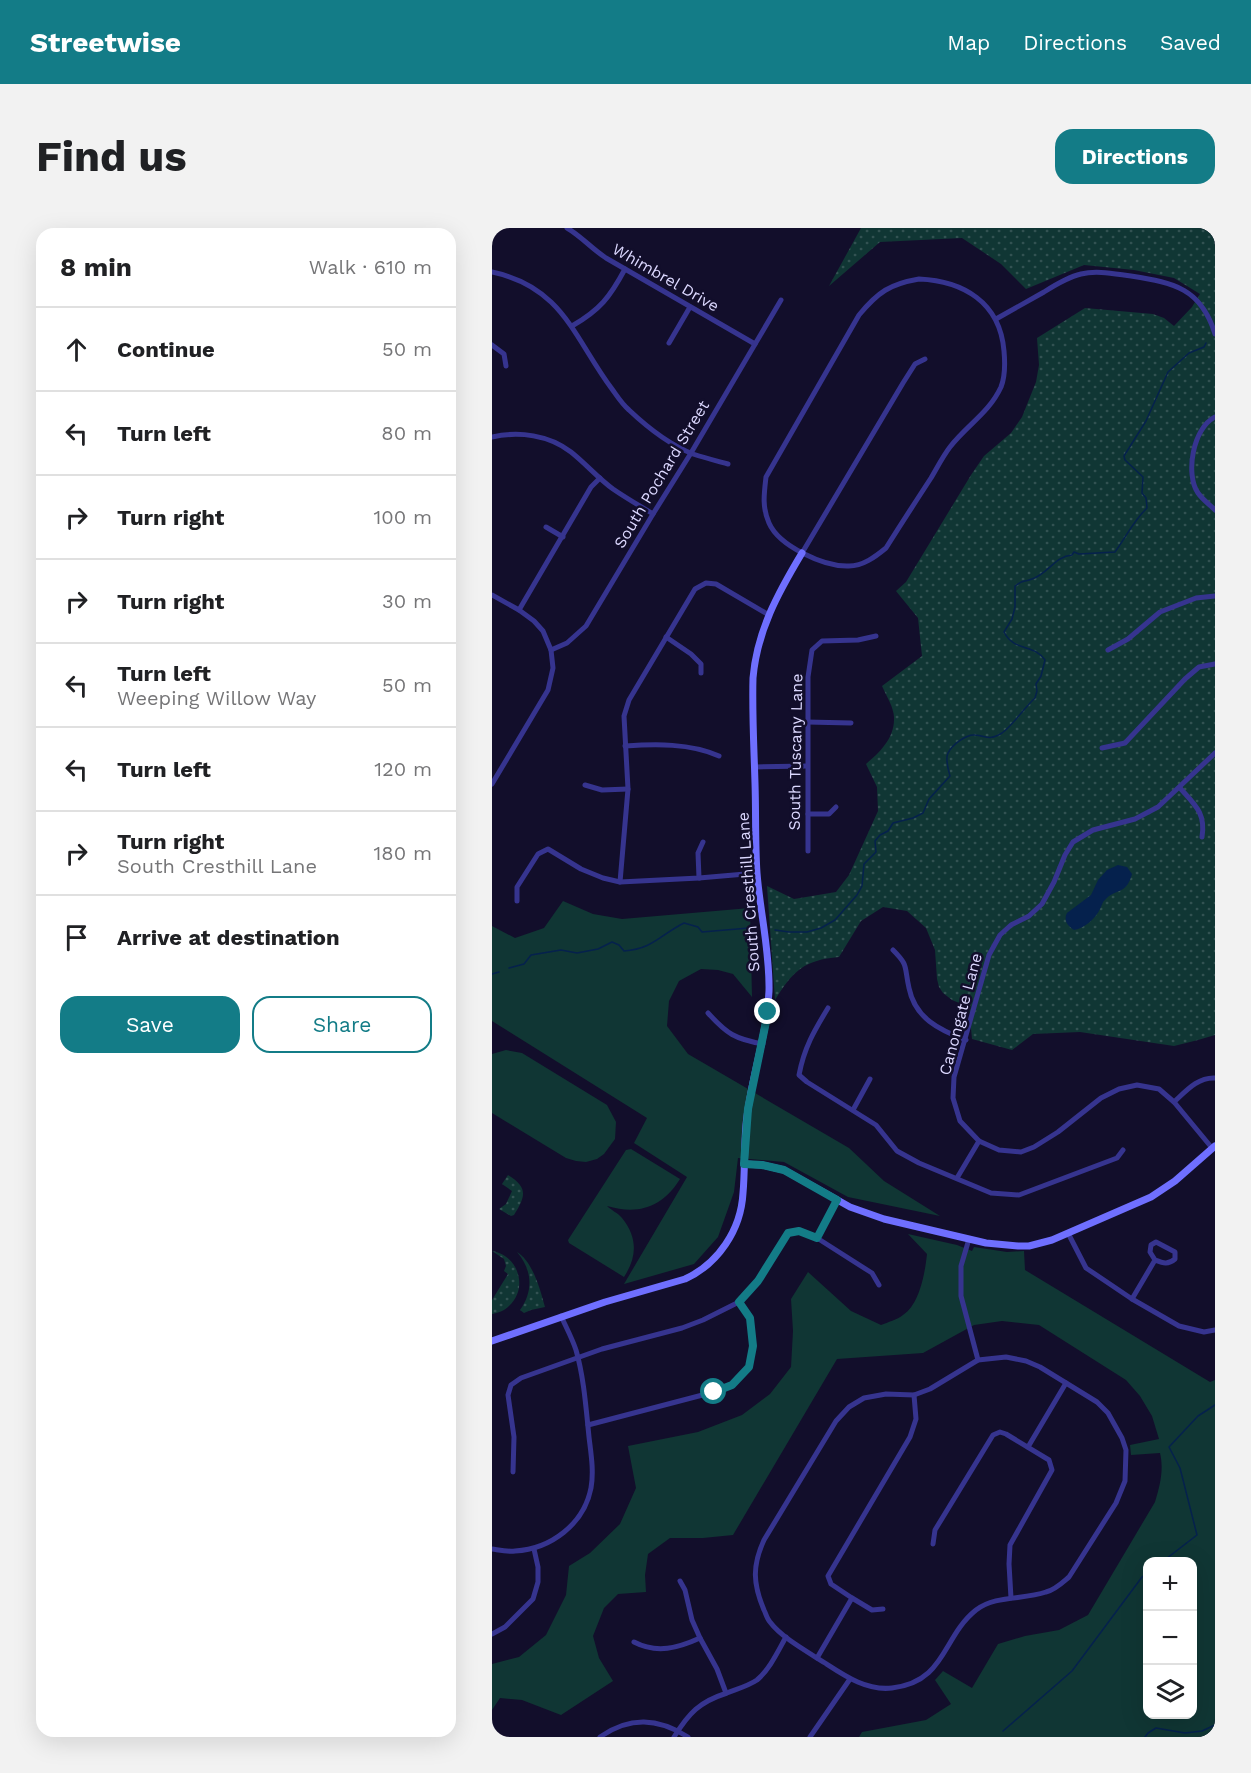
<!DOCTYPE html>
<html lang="en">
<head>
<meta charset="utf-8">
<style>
	:root { --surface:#fff; --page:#f2f2f2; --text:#202124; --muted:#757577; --line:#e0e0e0; --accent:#137c87 }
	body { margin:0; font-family:"Work Sans",sans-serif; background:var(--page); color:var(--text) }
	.controls { position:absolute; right:18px; bottom:18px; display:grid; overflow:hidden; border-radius:12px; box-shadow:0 6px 24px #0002 }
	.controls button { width:54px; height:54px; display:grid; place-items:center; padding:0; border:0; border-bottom:2px solid var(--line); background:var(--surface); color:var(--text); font:30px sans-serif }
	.stop { position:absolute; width:18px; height:18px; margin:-14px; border:4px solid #137c87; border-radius:50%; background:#fff }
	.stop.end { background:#137c87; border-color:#fff; box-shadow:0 2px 6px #0008 }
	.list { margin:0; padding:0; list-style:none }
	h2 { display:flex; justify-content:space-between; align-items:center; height:78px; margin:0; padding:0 24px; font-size:26px }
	h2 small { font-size:20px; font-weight:400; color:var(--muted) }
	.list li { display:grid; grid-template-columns:39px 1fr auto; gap:18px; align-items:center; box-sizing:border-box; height:84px; padding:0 24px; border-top:2px solid var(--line) }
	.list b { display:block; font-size:22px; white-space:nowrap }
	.list p { margin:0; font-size:20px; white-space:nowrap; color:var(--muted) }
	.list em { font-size:20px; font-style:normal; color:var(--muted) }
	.actions { display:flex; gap:12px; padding:18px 24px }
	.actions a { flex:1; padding:14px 0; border:2px solid var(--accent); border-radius:18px; text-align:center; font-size:21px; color:var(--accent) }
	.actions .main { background:var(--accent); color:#fff }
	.icon { flex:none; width:33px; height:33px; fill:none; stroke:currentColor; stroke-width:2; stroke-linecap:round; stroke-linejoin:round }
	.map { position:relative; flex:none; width:723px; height:1509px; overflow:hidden; border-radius:18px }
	header { display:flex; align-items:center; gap:36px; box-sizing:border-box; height:84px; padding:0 30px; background:var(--accent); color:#fff }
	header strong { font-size:28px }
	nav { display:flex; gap:33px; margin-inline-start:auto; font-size:21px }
	.intro { display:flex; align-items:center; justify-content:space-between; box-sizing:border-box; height:144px; padding:0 36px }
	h1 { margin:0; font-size:42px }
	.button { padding:15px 27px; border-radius:18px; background:var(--accent); color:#fff; font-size:21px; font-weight:700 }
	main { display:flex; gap:36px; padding:0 36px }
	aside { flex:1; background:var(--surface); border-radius:18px; box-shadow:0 6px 24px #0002 }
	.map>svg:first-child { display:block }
	.grass { fill:url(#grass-dots) }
	.park { fill:#103634; fill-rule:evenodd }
	.water { fill:#05214d }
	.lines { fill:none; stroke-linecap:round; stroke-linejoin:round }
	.stream { stroke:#05214d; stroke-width:1.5 }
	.street { stroke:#36348f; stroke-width:5 }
	.secondary { stroke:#6f6fff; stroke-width:7 }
	.route { stroke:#137c87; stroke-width:8 }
	.labels { text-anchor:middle; stroke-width:5; stroke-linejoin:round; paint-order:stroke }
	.street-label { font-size:16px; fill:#dcd8ff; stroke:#120e2b }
</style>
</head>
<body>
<header>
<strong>Streetwise</strong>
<nav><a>Map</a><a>Directions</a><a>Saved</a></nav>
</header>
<div class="intro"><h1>Find us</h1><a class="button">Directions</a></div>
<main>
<aside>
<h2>8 min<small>Walk · 610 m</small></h2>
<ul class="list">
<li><svg class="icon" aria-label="ahead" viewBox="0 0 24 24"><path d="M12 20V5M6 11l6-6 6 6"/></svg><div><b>Continue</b></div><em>50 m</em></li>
<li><svg class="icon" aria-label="left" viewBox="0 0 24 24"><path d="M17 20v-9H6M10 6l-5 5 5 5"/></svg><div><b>Turn left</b></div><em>80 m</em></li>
<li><svg class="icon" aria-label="right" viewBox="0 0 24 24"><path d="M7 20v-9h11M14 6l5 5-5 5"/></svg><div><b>Turn right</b></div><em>100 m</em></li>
<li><svg class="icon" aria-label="right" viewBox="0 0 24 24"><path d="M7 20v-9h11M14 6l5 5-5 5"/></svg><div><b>Turn right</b></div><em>30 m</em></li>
<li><svg class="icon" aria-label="left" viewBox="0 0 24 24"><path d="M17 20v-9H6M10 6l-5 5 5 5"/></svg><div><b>Turn left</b><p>Weeping Willow Way</p></div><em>50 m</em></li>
<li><svg class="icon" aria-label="left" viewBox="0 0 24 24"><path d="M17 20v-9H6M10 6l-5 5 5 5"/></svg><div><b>Turn left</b></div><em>120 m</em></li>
<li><svg class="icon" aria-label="right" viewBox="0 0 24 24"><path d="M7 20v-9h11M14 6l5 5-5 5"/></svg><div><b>Turn right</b><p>South Cresthill Lane</p></div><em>180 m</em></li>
<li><svg class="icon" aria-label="arrive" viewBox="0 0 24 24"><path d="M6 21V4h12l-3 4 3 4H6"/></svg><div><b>Arrive at destination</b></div></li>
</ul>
<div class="actions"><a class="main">Save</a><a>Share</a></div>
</aside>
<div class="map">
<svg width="723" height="1509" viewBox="0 0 723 1509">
	<defs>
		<pattern id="grass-dots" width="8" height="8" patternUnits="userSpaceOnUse" patternTransform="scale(1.5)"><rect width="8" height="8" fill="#103634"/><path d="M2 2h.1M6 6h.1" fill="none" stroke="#325252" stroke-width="1.8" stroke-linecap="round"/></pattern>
	</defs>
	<rect width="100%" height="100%" fill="#120e2b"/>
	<!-- grass -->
	<g class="grass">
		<path d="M369 0H723V807L706 812 682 818 588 804 541 806 520 822 480 811 477 779 460 772 451 765 447 759 445 751 443 722 434 700 415 683 391 679 369 693 347 729C312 732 301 743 283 772L275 658 302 671 344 664 357 647 386 583 385 559 374 536C388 524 403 510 402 489 402 480 394 467 390 458L430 428 426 390 404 363 414 354 479 247 492 228 519 205 530 189 544 154 547 137 545 110 593 80 661 86 672 90 682 98 700 79 708 66 682 50 642 42 592 37 534 61 509 36 470 10 388 14 337 58Z"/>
		<path d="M16 947C37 960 33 969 22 987L19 988 7 981 14 976 20 963 10 956Z"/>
		<path d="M0 1023C26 1027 37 1060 17 1078 12 1083 6 1085 0 1086V1072L16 1046 12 1043 14 1038 12 1031Z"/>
		<path d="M25 1024C41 1034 48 1061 53 1079L39 1082 32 1085 28 1082C42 1063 40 1041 25 1024Z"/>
	</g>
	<!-- park -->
	<g class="park">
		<polygon points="71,673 101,686 130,691 258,680 260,769 241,746 226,742 209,741 187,753 177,773 175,798 196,826 357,920 392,953 448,988 356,969 292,934 246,930 242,964 226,1009 202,1036 132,1056 195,949 142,915 155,890 0,793 0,698 23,710 52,700"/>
		<polygon points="14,822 30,825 115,877 124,894 123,911 112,926 105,931 94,934 84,933 74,930 0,885 0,826"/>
		<path d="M139 921 188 951C170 980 146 987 115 978 119 982 126 985 130 990 146 1010 145 1029 132 1049L77 1015 76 1012 134 922Z"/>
		<path d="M416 1006 465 1017 480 1023 482 1019 515 1024 532 1023 533 1042 718 1154 723 1152V1509H367L370 1504 434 1492 459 1476 443 1452 451 1443 480 1460 506 1416 533 1408 567 1402 596 1387 663 1274C668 1257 672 1242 668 1225L639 1227 638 1217 667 1211 660 1188 648 1168 634 1152 547 1097 510 1093 482 1097 431 1125 345 1131 241 1307 211 1310H178L156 1326 153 1347 154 1364 126 1366 112 1380 101 1408 107 1430 121 1453 69 1487 30 1472 8 1470 0 1482V1436L27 1429 54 1407 74 1367 77 1338 98 1325 128 1296 144 1260 136 1218 206 1204 250 1187 278 1166 299 1139 301 1103 299 1071 316 1044 359 1083 389 1097C396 1094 405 1092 411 1087 428 1076 433 1044 435 1026ZM656 1334H700V1486H656Z"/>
	</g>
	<!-- water -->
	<path class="water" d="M626 637 635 639 640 646C634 668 623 660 613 672 610 674 610 678 608 681 603 691 593 700 582 702 576 698 571 693 575 685L599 667 606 652 615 642Z"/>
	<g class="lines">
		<!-- stream -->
		<g class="stream">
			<path d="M283 702 297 704H315L329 700 343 692 365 667 370 658 372 636 384 624 383 613 388 607 396 603 401 595 421 590 431 585 437 571 458 548C456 541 453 531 456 525 460 517 474 506 483 507 495 508 497 513 510 505 520 498 533 479 543 470L545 463 544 456 549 448 553 432C543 416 522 424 512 404L520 391 523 379V358C533 350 531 355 540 351 556 346 563 328 580 327L582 324 587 326 623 324C634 309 642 292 655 280L654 270 650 265 651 249 633 232 632 228 654 193 676 144 697 125 712 119 714 115"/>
			<path d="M17 740 32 736 39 727 69 722 85 725 106 721 120 714 127 717 132 723C161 721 168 707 192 695L206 699 210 704 257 700"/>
			<polyline points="0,746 7,744"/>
			<polyline points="670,1334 705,1307 688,1240 677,1219 706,1188 723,1177"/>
			<polyline points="511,1503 580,1443 650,1349 656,1345"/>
			<polyline points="653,1509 656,1505 664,1500 693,1505 710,1503 723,1497"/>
		</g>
		<!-- street -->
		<g class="street">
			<path d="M75 0C89 8 100 21 114 30L263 116"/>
			<path d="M0 44C71 59 82 110 120 161 125 168 130 176 137 182 155 199 178 217 201 226 213 230 225 233 236 236"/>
			<path d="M427 51C471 53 508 74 512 123 513 134 513 149 509 159 497 185 475 197 458 219 451 228 445 240 439 250 424 273 409 296 394 320 383 329 371 338 357 338 332 339 287 318 277 295 270 279 272 266 274 249L367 87C386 64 398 56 427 51Z"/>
			<path d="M504 91C520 82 536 73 552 64 563 57 576 49 589 46 605 42 623 46 639 48 682 55 709 60 723 106"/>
			<path d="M80 98C108 82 118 69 133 41"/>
			<polyline points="177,115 198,79"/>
			<polyline points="0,117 12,126 14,138"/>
			<path d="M723 189C701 200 693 246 706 265 711 272 718 277 723 282"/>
			<path d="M0 209C27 203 57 207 79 224 94 236 106 250 121 261 134 270 148 278 161 286"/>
			<polyline points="54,299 71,309"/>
			<polyline points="310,325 411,155 423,136 433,131"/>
			<polyline points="0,367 27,382 42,393 51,403 59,422 61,440 56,462 0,556"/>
			<polyline points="27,382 99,259 108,250"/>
			<polyline points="174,409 199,426 209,436 209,445"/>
			<polyline points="59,422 75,415 94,398 161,286 199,225 289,72"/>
			<polyline points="616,422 636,411 668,384 704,370 723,368"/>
			<polyline points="315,494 359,495"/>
			<path d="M133 518C163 516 198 515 227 528"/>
			<polyline points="610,520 633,515 693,451 707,439 723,436"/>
			<polyline points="263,539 315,538"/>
			<polyline points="93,557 110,562 136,561"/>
			<path d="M688 560C703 577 714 585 710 609"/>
			<polyline points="316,586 337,586 344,579"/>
			<polyline points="316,623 316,449 320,422 330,413 366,412 384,408"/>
			<polyline points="207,650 206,625 211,614"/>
			<polyline points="128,654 136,561 132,488 137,472 203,361 214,355 224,356 277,387"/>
			<polyline points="25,673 25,659 46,626 56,621 89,641 111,650 128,654 207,650 265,645"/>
			<path d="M401 722C417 738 412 738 417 760 423 790 447 802 474 812"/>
			<path d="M336 780C322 803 312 820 307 847L315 854 384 897 405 923 427 935 499 965 527 967 625 930 631 922"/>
			<path d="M216 785C235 806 243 811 271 816"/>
			<path d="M682 874C694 863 706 849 723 850"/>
			<polyline points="361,882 378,851"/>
			<polyline points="720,920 682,874 667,861 645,857 627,861 609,870 566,904 542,919 529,924 507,922 487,913 468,893 461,870 462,849 497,727 508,707 519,697 537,688 550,676 562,654 573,627 581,614 601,602 643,591 666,579 723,525"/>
			<polyline points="465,950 487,913"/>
			<polyline points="576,1005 594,1040 640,1071 687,1098 712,1104 723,1102"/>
			<polyline points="325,1010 345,972"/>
			<polyline points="477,1011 469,1038 469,1068 486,1132"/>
			<path d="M640 1071 663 1032C671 1035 676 1037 683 1031V1024L664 1014 659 1017 658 1024 663 1032"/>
			<path d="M514 1129 534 1133 548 1139 605 1174 616 1185 630 1210 634 1222 633 1253 624 1275 577 1349C570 1355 563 1362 554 1364 531 1372 504 1367 484 1382 450 1409 454 1454 400 1460 375 1463 353 1448 333 1435 316 1424 290 1410 278 1394 275 1391 274 1386 272 1382 261 1356 260 1338 272 1312L344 1193 357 1179 372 1170 394 1166 422 1167 438 1161 486 1132Z"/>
			<polyline points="96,1197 222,1164 240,1157 257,1139 261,1118 258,1090 247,1074"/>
			<polyline points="536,1219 574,1155"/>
			<polyline points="21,1244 22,1209 16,1167 19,1157 29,1150 110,1121 190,1100 211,1092 247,1074 266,1053 296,1005 307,1003 325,1010 380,1045 387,1057"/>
			<polyline points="441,1316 443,1302 501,1207 508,1204 514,1206 557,1232 560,1242 518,1317 517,1336 519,1370"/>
			<path d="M0 1321C7 1322 15 1324 23 1323 59 1321 92 1296 99 1260 102 1243 99 1226 97 1209 94 1180 92 1150 84 1122 80 1110 74 1099 69 1088"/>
			<polyline points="188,1353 193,1362 200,1392 208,1410 225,1441 234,1465"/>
			<polyline points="391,1381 380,1382 360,1370 339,1356 336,1348 418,1209 424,1191 422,1167"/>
			<polyline points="0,1406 13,1399 41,1371 46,1354 46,1339 42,1321"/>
			<path d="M142 1414C165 1426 186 1420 208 1410"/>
			<polyline points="325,1430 360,1370"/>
			<path d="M108 1509C138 1488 166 1490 196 1509"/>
			<path d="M182 1509C197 1485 207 1474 235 1465 245 1461 256 1458 265 1452 278 1441 286 1423 294 1409"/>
			<polyline points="318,1509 358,1451"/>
		</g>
		<!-- secondary -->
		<g class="secondary">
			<polyline points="252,936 270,937 292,942 358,979 392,991 494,1015 526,1018 537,1018 560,1012 659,969 683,953 723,918"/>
			<path d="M0 1113 113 1074 193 1051C226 1036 249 1002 251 965 253 943 252 920 254 897 258 852 275 809 277 763 278 724 268 684 265 645 263 615 264 585 263 555 262 520 260 485 261 450 265 403 286 365 310 325"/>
		</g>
	</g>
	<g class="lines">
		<!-- route -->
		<polyline class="route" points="222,1164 240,1157 257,1139 261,1118 258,1090 247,1074 266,1053 296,1005 307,1003 325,1010 345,972 292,942 270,937 252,936 256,881 276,784"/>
	</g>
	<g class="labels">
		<!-- street labels -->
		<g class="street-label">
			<text transform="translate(174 49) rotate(30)" y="6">Whimbrel Drive</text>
			<text transform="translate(169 246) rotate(-59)" y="6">South Pochard Street</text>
			<text transform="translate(303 524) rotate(-89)" y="6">South Tuscany Lane</text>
			<text transform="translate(256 664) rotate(-94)" y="6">South Cresthill Lane</text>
			<text transform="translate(468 786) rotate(-75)" y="6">Canongate Lane</text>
		</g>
	</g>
</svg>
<div class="controls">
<button>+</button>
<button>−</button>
<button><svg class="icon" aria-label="layers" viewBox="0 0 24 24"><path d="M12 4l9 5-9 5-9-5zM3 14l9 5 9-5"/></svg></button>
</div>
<div class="stop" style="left:222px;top:1164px"></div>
<div class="stop end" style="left:276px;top:784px"></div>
</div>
</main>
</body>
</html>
